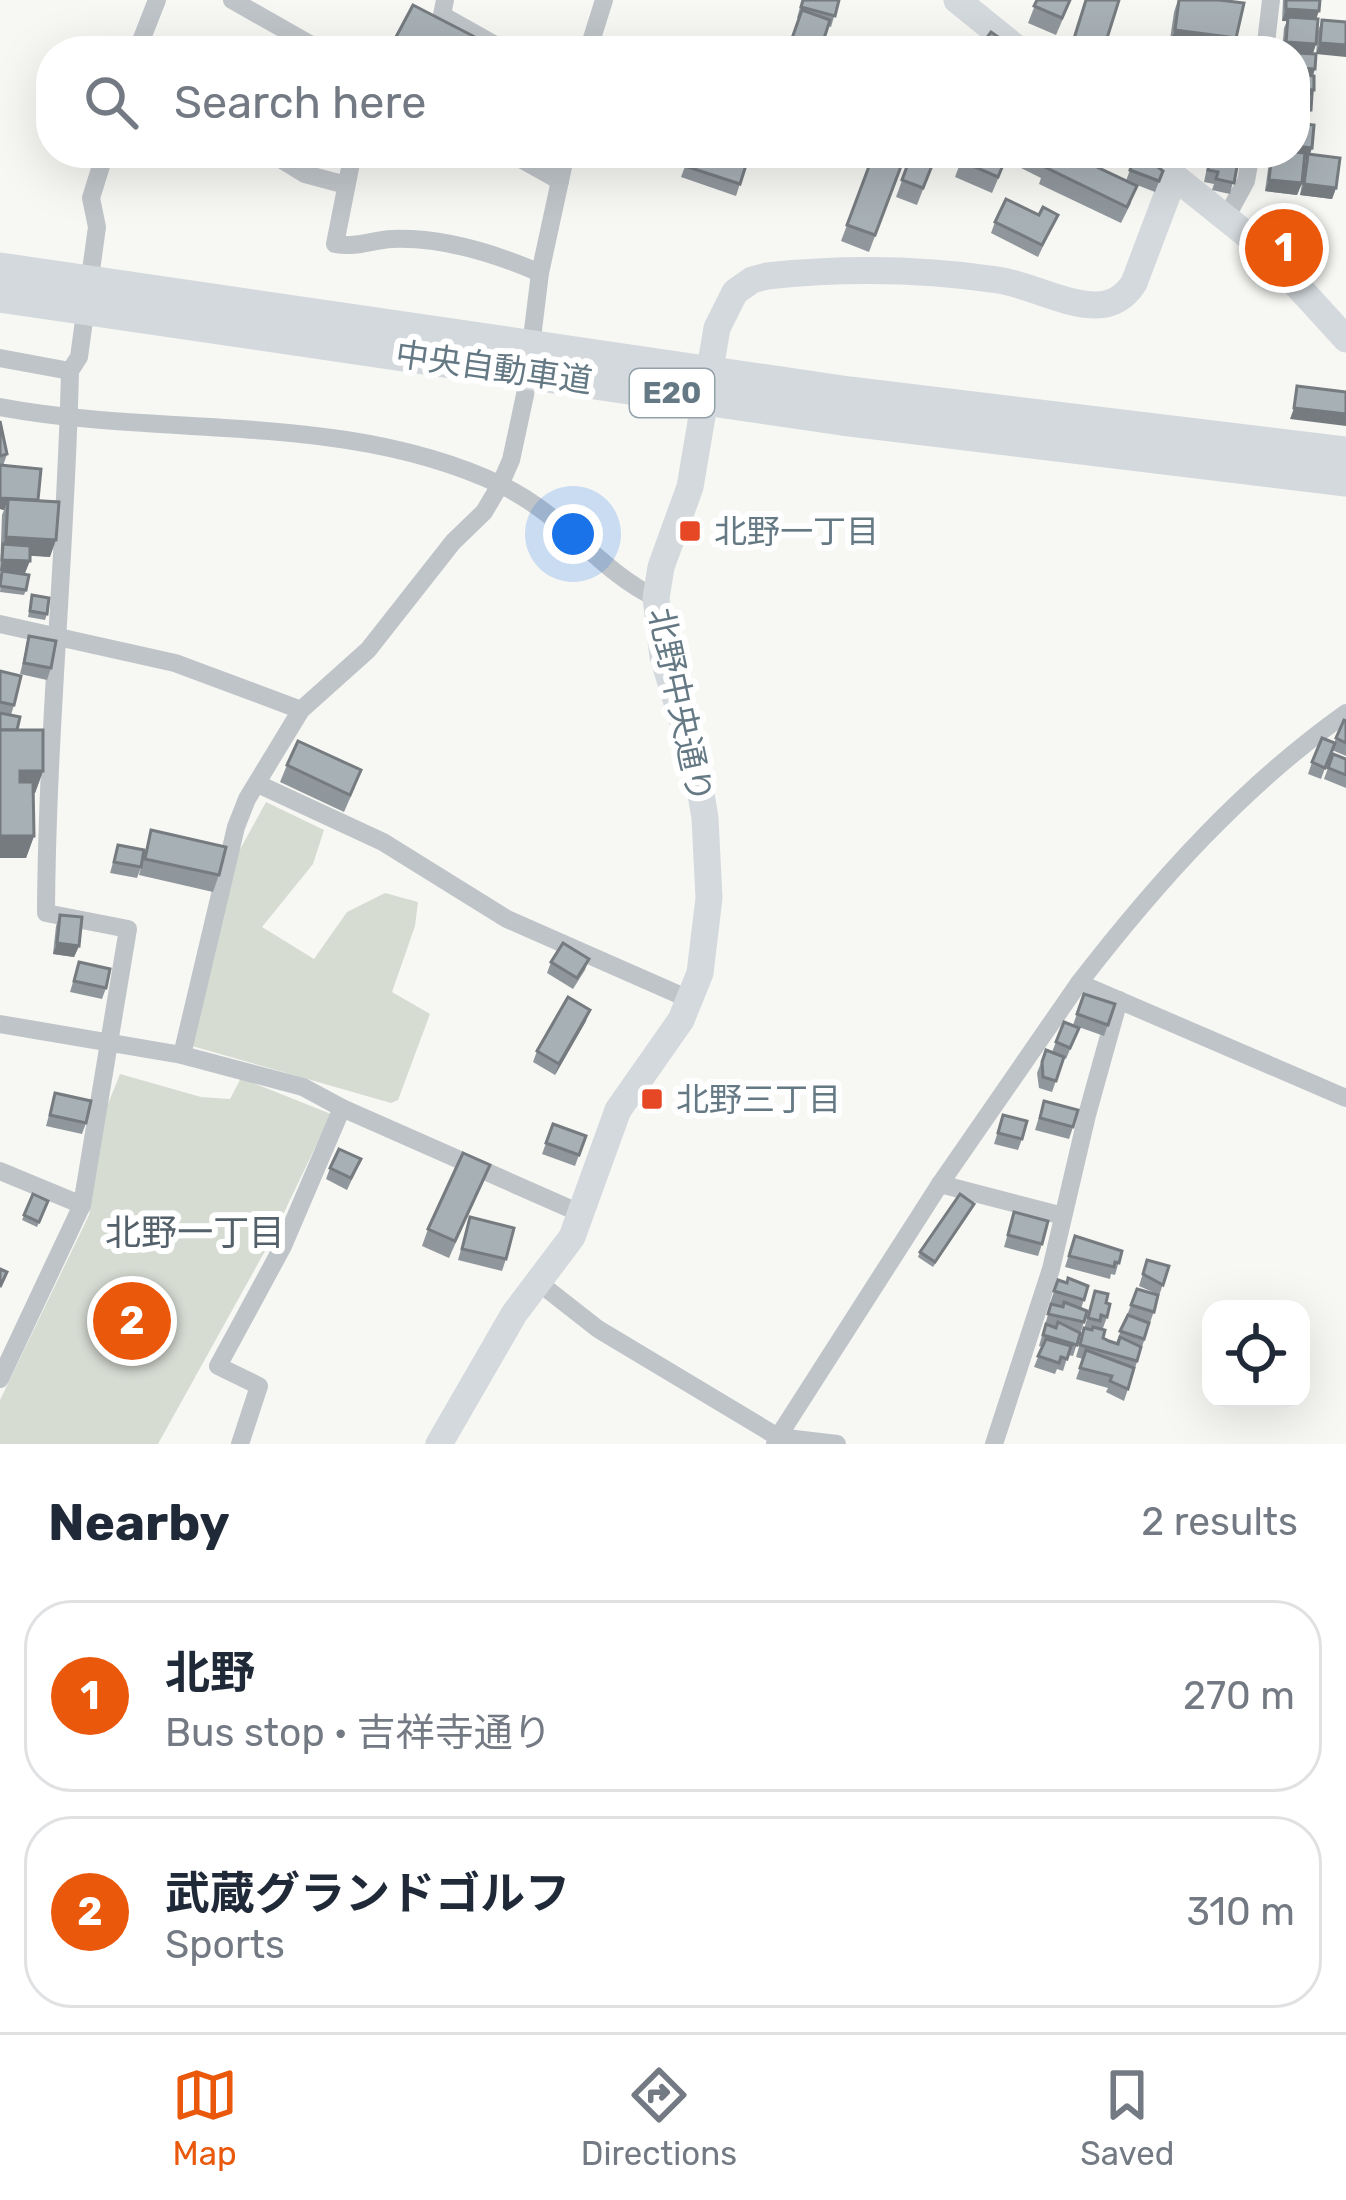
<!DOCTYPE html>
<html lang="en">
<head>
<meta charset="utf-8">
<style>
	:root { --surface:#fff; --page:#f2f2f3; --text:#1f2937; --muted:#747a83; --line:#e0e1e3; --accent:#ea580c }
	body { margin:0; font-family:Rubik,"Noto Sans JP",sans-serif; background:var(--page); color:var(--text) }
	.controls { position:absolute; right:36px; bottom:36px; display:grid; overflow:hidden; border-radius:24px; box-shadow:0 12px 48px #0002 }
	.controls button { width:108px; height:108px; display:grid; place-items:center; padding:0; border:0; border-bottom:3px solid var(--line); background:var(--surface); color:var(--text); font:60px sans-serif }
	.you { position:absolute; left:573px; top:534px; width:42px; height:42px; margin:-30px; border:9px solid #fff; border-radius:50%; background:#1a73e8; box-shadow:0 0 0 18px #1a73e833 }
	.badge { display:grid; place-items:center; width:78px; height:78px; border-radius:50%; background:var(--accent); color:#fff; font-size:39px; font-weight:700 }
	.pin { position:absolute; translate:-50% -50%; border:6px solid #fff; box-shadow:0 3px 12px #0006 }
	.list { margin:0; padding:0; list-style:none }
	h2 { display:flex; justify-content:space-between; align-items:center; height:156px; margin:0; padding:0 48px; font-size:51px }
	h2 small { font-size:39px; font-weight:400; color:var(--muted) }
	.list li { display:grid; grid-template-columns:78px 1fr auto; gap:36px; align-items:center; box-sizing:border-box; height:192px; margin:0 24px 24px; padding:0 24px; border:3px solid var(--line); border-radius:48px }
	.list b { display:block; font-size:45px; white-space:nowrap }
	.list p { margin:0; font-size:39px; white-space:nowrap; color:var(--muted) }
	.list em { font-size:39px; font-style:normal; color:var(--muted) }
	.icon { flex:none; width:66px; height:66px; fill:none; stroke:currentColor; stroke-width:2; stroke-linecap:round; stroke-linejoin:round }
	.map { position:relative; flex:none; width:1346px; height:1444px; overflow:hidden }
	.search { position:absolute; background:var(--surface); box-shadow:0 12px 48px #0002; left:36px; right:36px; top:36px; height:132px; display:flex; align-items:center; gap:30px; box-sizing:border-box; padding:0 42px; border-radius:48px; color:var(--muted); font-size:45px }
	.sheet { height:588px; background:var(--surface) }
	nav { display:flex; justify-content:space-around; align-items:center; box-sizing:border-box; height:168px; border-top:3px solid var(--line); background:var(--surface); font-size:33px; color:var(--muted) }
	nav a { display:grid; justify-items:center; gap:6px }
	nav .on { color:var(--accent) }
	.map>svg:first-child { display:block }
	.green { fill:#d7dcd3 }
	.lines { fill:none; stroke-linecap:round; stroke-linejoin:round }
	.street { stroke:#bfc4c8; stroke-width:18 }
	.secondary { stroke:#d4d9dd; stroke-width:27 }
	.highway { stroke:#d4d9dd; stroke-width:33 }
	.wall { fill:#90979c }
	.shaded-wall { fill:#757b7f }
	.building { fill:#a7b0b5; stroke:#757b7f; stroke-width:3 }
	.poi-dot { fill:#e64825; stroke:#fff; stroke-width:4.5 }
	.labels { text-anchor:middle; stroke-width:12; stroke-linejoin:round; paint-order:stroke }
	.shield { fill:#fff; stroke:#93a1aa; stroke-width:3 }
	.shield-label { font-size:30px; font-weight:bold; fill:#657985 }
	.street-label { font-size:33px; fill:#657985; stroke:#fff }
	.poi-label { font-size:33px; fill:#657985; stroke:#fff; text-anchor:start }
	.neighbourhood-label { font-size:36px; fill:#54616a; stroke:#fff }
</style>
</head>
<body>
<div class="map">
<svg width="1346" height="1444" viewBox="0 0 1346 1444">
	<rect width="100%" height="100%" fill="#f7f7f4"/>
	<!-- green -->
	<g class="green">
		<polygon points="266,802 324,830 313,864 262,927 314,959 347,912 385,893 418,902 415,926 392,992 430,1014 398,1100 391,1103 192,1046 232,864"/>
		<polygon points="120,1074 201,1097 230,1099 241,1078 331,1114 270,1242 158,1444 0,1444 0,1400 89,1215 101,1121"/>
	</g>
	<g class="lines">
		<!-- street -->
		<g class="street">
			<polyline points="232,0 322,51"/>
			<polyline points="445,0 442,15 506,51"/>
			<polyline points="137,51 157,0"/>
			<polyline points="588,51 604,0"/>
			<polyline points="1265,51 1271,0"/>
			<polyline points="271,153 305,174 346,185"/>
			<path d="M353 153 335 244C356 248 372 240 392 239 443 237 494 253 540 273"/>
			<polyline points="510,153 560,181"/>
			<polyline points="1227,216 1246,181 1251,153"/>
			<path d="M0 358 70 371C66 552 47 732 46 913L128 929 82 1205 0 1379"/>
			<polyline points="70,371 79,357 97,227 91,198 105,153"/>
			<path d="M0 407C165 438 347 411 503 486 565 516 598 570 656 598"/>
			<polyline points="0,624 175,663 301,710"/>
			<path d="M1346 713C1242 787 1157 882 1079 983L1346 1098"/>
			<polyline points="258,784 383,842 507,919 691,1000"/>
			<polyline points="0,1024 182,1055"/>
			<polyline points="342,1108 303,1087 182,1055 236,827 247,799 301,710 368,650 453,542 484,512 500,485 511,460 525,395 540,273 566,153"/>
			<polyline points="0,1171 82,1205"/>
			<polyline points="940,1184 1063,1216"/>
			<polyline points="538,1282 598,1329 778,1437 940,1184 1079,983"/>
			<polyline points="240,1444 259,1386 218,1366 283,1246 342,1108 582,1214"/>
			<polyline points="775,1444 778,1437 837,1444"/>
			<polyline points="994,1444 1051,1269 1087,1115 1119,1000"/>
		</g>
		<!-- secondary -->
		<g class="secondary">
			<polyline points="957,0 1020,51"/>
			<polyline points="1145,153 1262,247 1346,339"/>
			<path d="M439 1444 514 1314 572 1237 618 1110 681 1020 700 973 709 898 705 818 696 764 663 657 656 598 661 567 690 487 717 328 735 292 752 280 767 276C842 268 923 269 998 280 1030 285 1064 305 1096 305 1113 305 1125 297 1134 283L1174 177"/>
		</g>
		<!-- highway -->
		<g class="highway">
			<polyline points="0,269 849,393 1346,453"/>
			<polyline points="0,296 842,419 1346,480"/>
		</g>
	</g>
	<!-- wall -->
	<g class="wall">
		<polygon points="802,0 839,0 831,27 828,26 820,51 788,51 799,18 797,18"/>
		<polygon points="1037,0 1071,0 1056,35 1028,23"/>
		<polygon points="1178,0 1219,0 1231,51 1205,51 1169,46 1174,12"/>
		<polygon points="1283,0 1320,0 1316,19 1316,44 1313,54 1314,90 1307,121 1295,51 1282,51 1284,28 1287,21 1282,21"/>
		<polygon points="1322,20 1346,22 1316,54 1318,31"/>
		<polygon points="396,37 502,51 391,51"/>
		<polygon points="1297,123 1312,148 1310,154 1336,188 1332,199 1300,195 1306,159 1304,159 1302,183 1297,195 1265,191 1270,155 1260,153 1295,153"/>
		<polygon points="690,153 747,162 736,196 681,177"/>
		<polygon points="874,153 906,153 869,252 841,241"/>
		<polygon points="912,153 937,153 917,205 896,197"/>
		<polygon points="964,153 1009,153 992,193 955,177"/>
		<polygon points="1022,153 1088,153 1087,155 1098,167 1126,181 1136,153 1163,171 1155,192 1132,183 1131,203 1121,223 1039,184 1041,178 1017,166"/>
		<polygon points="1166,153 1189,153 1181,166"/>
		<polygon points="1210,153 1240,153 1230,194 1212,190 1214,184 1204,182"/>
		<polygon points="1039,215 1058,215 1038,257 991,233 995,222"/>
		<polygon points="0,421 7,454 3,466 38,500 50,557 30,555 25,573 0,571 2,515 4,510 0,509"/>
		<polygon points="2,571 26,590 24,595 0,592"/>
		<polygon points="32,595 47,614 45,620 28,617"/>
		<polygon points="29,636 51,668 47,680 20,674"/>
		<polygon points="0,671 14,705 11,715 17,730 43,771 35,793 34,793 34,836 26,858 0,858"/>
		<polygon points="1344,720 1346,721 1346,756 1332,750 1321,779 1308,774 1312,762 1334,743"/>
		<polygon points="1333,754 1346,759 1346,788 1324,779"/>
		<polygon points="287,765 355,787 344,812 280,782"/>
		<polygon points="151,830 219,875 213,892 139,875 141,867 137,878 110,873 118,845 141,867"/>
		<polygon points="60,915 79,946 74,957 53,954 56,926"/>
		<polygon points="589,959 585,970 573,989 547,973 551,962"/>
		<polygon points="79,962 106,988 102,999 70,992"/>
		<polygon points="1084,994 1115,1004 1104,1036 1073,1025"/>
		<polygon points="586,1021 555,1075 533,1062 537,1051"/>
		<polygon points="1064,1022 1079,1028 1066,1059 1064,1058 1052,1092 1039,1088 1037,1073 1046,1050 1052,1052"/>
		<polygon points="55,1093 86,1123 82,1134 46,1126"/>
		<polygon points="1044,1101 1073,1127 1069,1139 1035,1130"/>
		<polygon points="1003,1115 1022,1139 1018,1150 994,1144"/>
		<polygon points="553,1124 586,1136 575,1166 542,1154"/>
		<polygon points="490,1165 449,1258 422,1246 428,1229"/>
		<polygon points="330,1168 356,1171 347,1190 326,1179"/>
		<polygon points="33,1194 48,1201 37,1227 22,1220"/>
		<polygon points="972,1209 933,1267 918,1257 920,1252"/>
		<polygon points="1014,1212 1042,1244 1038,1256 1004,1247"/>
		<polygon points="470,1217 506,1259 502,1271 458,1260"/>
		<polygon points="1075,1236 1122,1251 1115,1275 1111,1274 1110,1279 1065,1267"/>
		<polygon points="1147,1260 1169,1266 1124,1401 1106,1392 1108,1388 1076,1379 1083,1359 1076,1357 1095,1291 1106,1303 1107,1317 1103,1328 1097,1328 1103,1338 1116,1343 1131,1305 1157,1294 1139,1286"/>
		<polygon points="1058,1280 1088,1286 1081,1309 1084,1322 1073,1356 1068,1355 1063,1371 1057,1369 1055,1374 1034,1367 1042,1347 1039,1346 1051,1304 1063,1306 1050,1303"/>
	</g>
	<!-- shaded-wall -->
	<g class="shaded-wall">
		<polygon points="1286,9 1319,11 1315,22 1282,21"/>
		<polygon points="1175,30 1236,38 1231,51 1205,51 1169,46"/>
		<polygon points="1286,42 1316,44 1312,55 1295,54 1295,51 1283,51"/>
		<polygon points="1320,43 1346,45 1346,57 1316,54"/>
		<polygon points="1295,68 1315,69 1311,80 1295,79"/>
		<polygon points="1295,89 1314,90 1310,101 1295,100"/>
		<polygon points="1295,109 1311,110 1307,121 1295,120"/>
		<polygon points="1295,146 1312,148 1308,159 1308,154 1306,159 1290,158 1295,153"/>
		<polygon points="1269,180 1302,183 1297,195 1265,191"/>
		<polygon points="1304,184 1336,188 1332,199 1300,195"/>
		<polygon points="1294,408 1346,414 1346,426 1290,419"/>
		<polygon points="0,498 38,501 8,499 4,510 0,509"/>
		<polygon points="6,537 56,540 50,557 2,554 3,544 0,552"/>
		<polygon points="2,560 30,561 25,573 0,571"/>
		<polygon points="20,771 43,771 35,793 12,793"/>
		<polygon points="0,836 34,836 26,858 0,858"/>
		<polygon points="57,943 79,946 74,957 53,954"/>
		<polygon points="590,1010 586,1021 555,1075 559,1064"/>
	</g>
	<!-- building -->
	<g class="building">
		<polygon points="803,0 839,0 835,16 801,7"/>
		<polygon points="1037,0 1070,0 1062,18 1034,6"/>
		<polygon points="1086,0 1119,0 1103,51 1081,51 1071,48"/>
		<polygon points="1179,0 1219,0 1244,3 1236,38 1175,30"/>
		<polygon points="1286,0 1320,0 1319,11 1286,9"/>
		<polygon points="413,5 502,51 422,51 396,37"/>
		<polygon points="802,10 830,20 820,51 809,51 790,44"/>
		<polygon points="1288,17 1318,19 1316,44 1286,42"/>
		<polygon points="1322,20 1346,22 1346,45 1320,43"/>
		<polygon points="991,32 1018,51 985,51 980,47"/>
		<polygon points="1123,40 1151,48 1150,51 1119,51"/>
		<polygon points="1295,53 1316,54 1315,69 1295,68"/>
		<polygon points="1295,74 1314,76 1314,90 1295,89"/>
		<polygon points="1295,93 1312,94 1311,110 1295,109"/>
		<polygon points="1297,123 1314,125 1312,148 1295,146"/>
		<polygon points="1295,152 1305,153 1302,183 1269,180 1272,153"/>
		<polygon points="690,153 722,153 747,162 740,184 685,166"/>
		<polygon points="874,153 906,153 875,235 847,225"/>
		<polygon points="912,153 937,153 923,188 902,180"/>
		<polygon points="964,153 1008,153 998,177 961,161"/>
		<polygon points="1030,153 1088,153 1087,155 1099,162 1097,167 1137,186 1127,207 1045,167 1048,162"/>
		<polygon points="1136,153 1140,153 1163,171 1159,181 1130,170"/>
		<polygon points="1211,153 1239,156 1234,183 1216,179 1218,172 1208,170"/>
		<polygon points="1308,154 1340,158 1336,188 1304,184"/>
		<polygon points="1006,199 1039,215 1043,207 1058,215 1042,245 995,222"/>
		<polygon points="1297,386 1346,392 1346,414 1294,408"/>
		<polygon points="0,421 7,454 0,456"/>
		<polygon points="0,465 41,469 38,500 0,498"/>
		<polygon points="8,499 59,502 56,540 6,537"/>
		<polygon points="3,544 30,546 30,561 2,560"/>
		<polygon points="2,571 29,575 26,590 0,586"/>
		<polygon points="32,595 49,598 47,614 30,611"/>
		<polygon points="29,636 56,641 51,668 24,663"/>
		<polygon points="0,671 21,676 14,705 0,702"/>
		<polygon points="0,713 20,717 17,730 0,730"/>
		<polygon points="1344,720 1346,721 1346,743 1336,738"/>
		<polygon points="0,730 43,730 43,771 20,771 20,782 33,782 34,836 0,836"/>
		<polygon points="1322,738 1335,743 1325,768 1312,762"/>
		<polygon points="298,741 361,770 350,795 287,765"/>
		<polygon points="1333,754 1346,759 1346,775 1328,768"/>
		<polygon points="151,830 226,847 219,875 145,859"/>
		<polygon points="118,845 144,850 141,867 114,862"/>
		<polygon points="60,915 82,917 79,946 57,943"/>
		<polygon points="563,943 589,959 577,978 551,962"/>
		<polygon points="79,962 110,969 106,988 74,981"/>
		<polygon points="1084,994 1115,1004 1108,1025 1077,1014"/>
		<polygon points="568,997 590,1010 559,1064 537,1051"/>
		<polygon points="1064,1022 1079,1028 1070,1048 1056,1042"/>
		<polygon points="1046,1050 1064,1057 1056,1081 1043,1077 1042,1062"/>
		<polygon points="55,1093 91,1101 86,1123 50,1115"/>
		<polygon points="1044,1101 1078,1110 1073,1127 1040,1118"/>
		<polygon points="1003,1115 1027,1121 1022,1139 998,1133"/>
		<polygon points="553,1124 586,1136 579,1155 546,1143"/>
		<polygon points="339,1149 361,1159 351,1178 330,1168"/>
		<polygon points="463,1153 490,1165 455,1241 428,1229"/>
		<polygon points="33,1194 48,1201 39,1222 24,1215"/>
		<polygon points="960,1194 974,1204 935,1262 920,1252"/>
		<polygon points="1014,1212 1048,1221 1042,1244 1008,1235"/>
		<polygon points="470,1217 514,1228 506,1259 462,1249"/>
		<polygon points="1075,1236 1122,1251 1119,1263 1115,1262 1114,1267 1069,1256"/>
		<polygon points="1147,1260 1169,1266 1163,1285 1143,1274"/>
		<polygon points="0,1269 7,1272 0,1287"/>
		<polygon points="1068,1278 1088,1286 1084,1300 1054,1291 1058,1280 1067,1283"/>
		<polygon points="1137,1289 1158,1295 1154,1312 1131,1305"/>
		<polygon points="1095,1291 1108,1294 1106,1303 1110,1304 1107,1317 1101,1315 1100,1321 1088,1318"/>
		<polygon points="1064,1302 1087,1311 1084,1322 1048,1314 1051,1304 1063,1307"/>
		<polygon points="1128,1315 1149,1323 1144,1339 1120,1331"/>
		<polygon points="1058,1322 1080,1333 1077,1345 1043,1335 1046,1324 1056,1328"/>
		<polygon points="1093,1327 1105,1330 1103,1338 1109,1341 1118,1344 1120,1337 1141,1347 1137,1361 1080,1345 1084,1328 1092,1330"/>
		<polygon points="1046,1339 1071,1346 1067,1359 1061,1357 1059,1363 1038,1356"/>
		<polygon points="1086,1350 1134,1368 1128,1389 1110,1381 1112,1376 1080,1368"/>
	</g>
	<!-- markers -->
	<g class="poi-dot">
		<rect x="678" y="519" width="24" height="24" rx="6"/>
		<rect x="640" y="1087" width="24" height="24" rx="6"/>
	</g>
	<g class="labels">
		<!-- shield labels -->
		<rect class="shield" x="630" y="369" width="84" height="48" rx="9"/>
		<g class="shield-label">
			<text x="672" y="403">E20</text>
		</g>
		<!-- street labels -->
		<g class="street-label">
			<text transform="translate(494 367) rotate(8)" y="12">中央自動車道</text>
			<text transform="translate(681 705) rotate(78)" y="12">北野中央通り</text>
		</g>
		<!-- poi labels -->
		<g class="poi-label">
			<text x="714" y="543">北野一丁目</text>
			<text x="676" y="1111">北野三丁目</text>
		</g>
		<!-- neighbourhood labels -->
		<g class="neighbourhood-label">
			<text x="195" y="1245">北野一丁目</text>
		</g>
	</g>
</svg>
<div class="controls">
<button><svg class="icon" aria-label="locate" viewBox="0 0 24 24"><circle cx="12" cy="12" r="6"/><path d="M12 2v4M12 18v4M2 12h4M18 12h4"/></svg></button>
</div>
<div class="you"></div>
<div class="pin badge" style="left:1284px;top:248px">1</div>
<div class="pin badge" style="left:132px;top:1321px">2</div>
<div class="search"><svg class="icon" aria-label="search" viewBox="0 0 24 24"><circle cx="10" cy="10" r="6"/><path d="M15 15l6 6"/></svg>Search here</div>
</div>
<section class="sheet">
<h2>Nearby<small>2 results</small></h2>
<ul class="list">
<li><span class="badge">1</span><div><b>北野</b><p>Bus stop · 吉祥寺通り</p></div><em>270 m</em></li>
<li><span class="badge">2</span><div><b>武蔵グランドゴルフ</b><p>Sports</p></div><em>310 m</em></li>
</ul>
</section>
<nav>
<a class="on"><svg class="icon" aria-label="map" viewBox="0 0 24 24"><path d="M3 6l6-2 6 2 6-2v14l-6 2-6-2-6 2zM9 4v14M15 6v14"/></svg>Map</a>
<a><svg class="icon" aria-label="directions" viewBox="0 0 24 24"><path d="M12 3l9 9-9 9-9-9zM9 14v-3h6M13 9l2 2-2 2"/></svg>Directions</a>
<a><svg class="icon" aria-label="saved" viewBox="0 0 24 24"><path d="M7 4h10v16l-5-4-5 4z"/></svg>Saved</a>
</nav>
</body>
</html>
